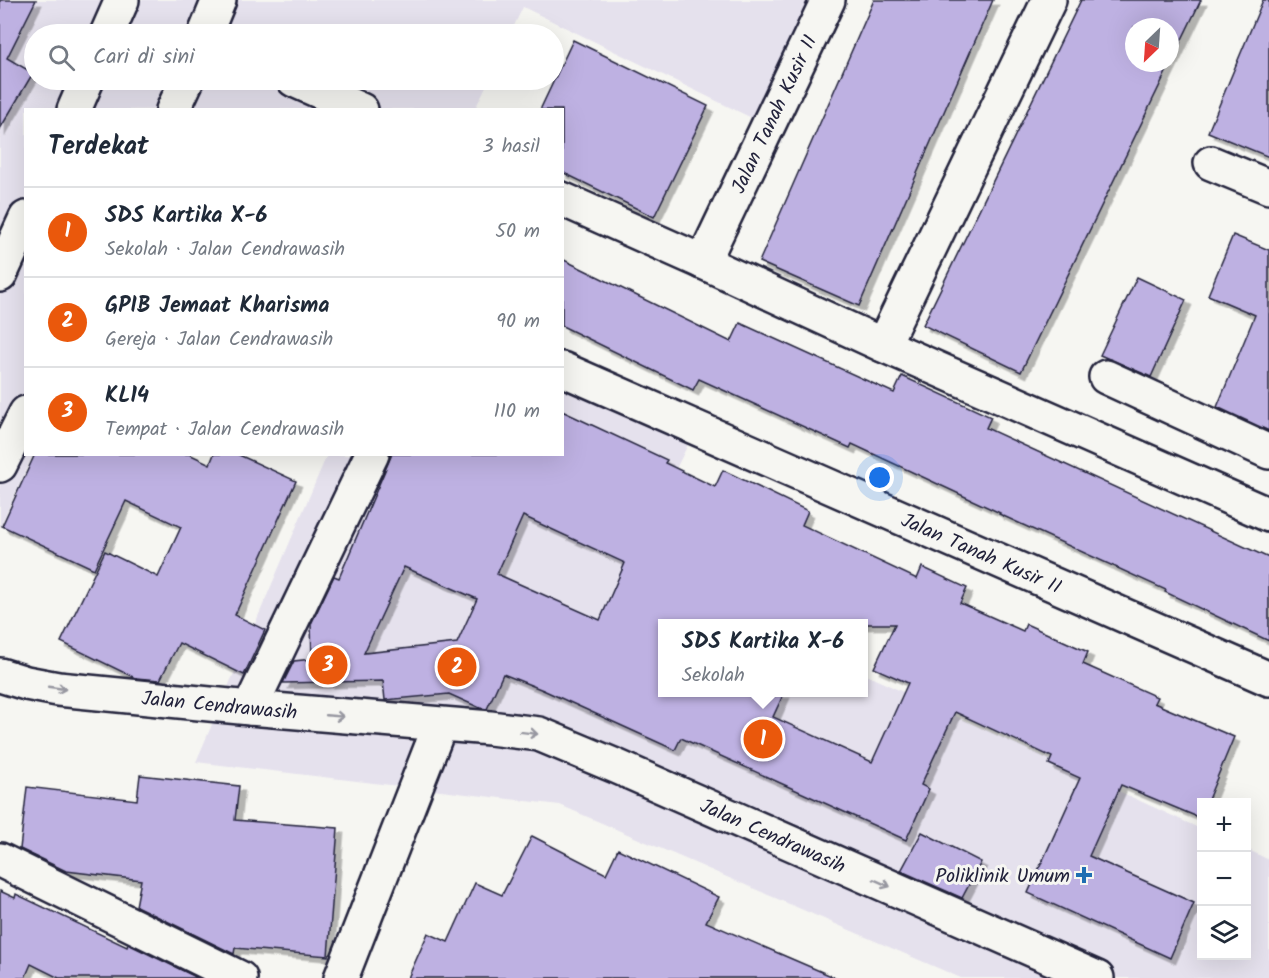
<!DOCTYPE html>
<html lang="id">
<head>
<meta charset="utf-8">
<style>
	:root { --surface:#fff; --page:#f2f2f3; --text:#1f2937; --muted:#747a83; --line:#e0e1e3; --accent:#ea580c }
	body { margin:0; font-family:Kalam,sans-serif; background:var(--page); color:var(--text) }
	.controls { position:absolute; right:18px; bottom:18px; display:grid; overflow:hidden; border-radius:0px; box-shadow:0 6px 24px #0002 }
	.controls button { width:54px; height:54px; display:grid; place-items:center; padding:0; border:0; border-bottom:2px solid var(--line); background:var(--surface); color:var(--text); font:30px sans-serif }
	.compass { position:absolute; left:1125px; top:18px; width:54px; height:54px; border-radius:50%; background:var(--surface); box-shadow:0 6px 24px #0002; rotate:205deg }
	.you { position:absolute; left:880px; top:478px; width:21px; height:21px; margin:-15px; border:4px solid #fff; border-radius:50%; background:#1a73e8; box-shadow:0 0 0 9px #1a73e833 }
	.badge { display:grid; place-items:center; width:39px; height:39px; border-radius:50%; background:var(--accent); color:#fff; font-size:20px; font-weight:700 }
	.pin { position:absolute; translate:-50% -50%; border:3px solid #fff; box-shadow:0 2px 6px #0006 }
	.popup { position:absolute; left:658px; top:619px; width:210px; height:78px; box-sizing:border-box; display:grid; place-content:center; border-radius:0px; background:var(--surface); filter:drop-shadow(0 2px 4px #0005); font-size:20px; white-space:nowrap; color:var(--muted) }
	.popup b { font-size:22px; color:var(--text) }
	.popup::after { content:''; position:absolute; left:50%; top:100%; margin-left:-12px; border:12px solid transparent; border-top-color:var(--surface) }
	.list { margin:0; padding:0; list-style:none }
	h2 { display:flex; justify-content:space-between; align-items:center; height:78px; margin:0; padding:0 24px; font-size:26px }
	h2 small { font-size:20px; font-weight:400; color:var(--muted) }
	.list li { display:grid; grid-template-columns:39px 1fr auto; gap:18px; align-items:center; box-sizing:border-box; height:90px; padding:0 24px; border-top:2px solid var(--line) }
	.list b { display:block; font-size:22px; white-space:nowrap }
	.list p { margin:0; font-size:20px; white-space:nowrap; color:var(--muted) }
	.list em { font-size:20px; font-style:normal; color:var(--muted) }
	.icon { flex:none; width:33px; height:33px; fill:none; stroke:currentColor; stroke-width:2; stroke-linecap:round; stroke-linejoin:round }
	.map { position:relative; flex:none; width:1269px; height:978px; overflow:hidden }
	.search { position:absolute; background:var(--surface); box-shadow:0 6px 24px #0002; left:24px; top:24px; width:540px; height:66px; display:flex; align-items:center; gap:15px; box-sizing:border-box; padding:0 21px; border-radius:33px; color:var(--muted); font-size:22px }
	.panel { position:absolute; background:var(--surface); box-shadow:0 6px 24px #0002; left:24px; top:108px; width:540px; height:348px; border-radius:0px }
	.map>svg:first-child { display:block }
	.built { fill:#e5e1ed }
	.building { fill:#beb1e2; stroke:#22223b; stroke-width:1.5; fill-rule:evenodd; filter:url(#shadow) }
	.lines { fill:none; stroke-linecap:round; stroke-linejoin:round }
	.minor-casing { stroke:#22223b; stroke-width:38 }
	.major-casing { stroke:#22223b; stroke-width:38 }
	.highway-casing { stroke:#22223b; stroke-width:38 }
	.minor { stroke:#f6f6f2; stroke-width:33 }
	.major { stroke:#f6f6f2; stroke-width:33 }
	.highway { stroke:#f6f6f2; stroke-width:33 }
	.oneway { stroke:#9797a0 }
	.poi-dot { fill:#1f6fb2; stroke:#f6f6f2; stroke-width:2 }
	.labels { text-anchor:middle; stroke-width:6; stroke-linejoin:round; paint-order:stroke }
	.street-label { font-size:20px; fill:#22223b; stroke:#f6f6f2 }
	.poi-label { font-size:20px; fill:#22223b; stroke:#f6f6f2; text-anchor:end }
</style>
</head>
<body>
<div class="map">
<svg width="1269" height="978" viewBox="0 0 1269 978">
	<defs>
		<filter id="shadow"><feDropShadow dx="5.5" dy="5.5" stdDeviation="0" flood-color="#0004"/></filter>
	</defs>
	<rect width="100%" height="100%" fill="#f6f6f2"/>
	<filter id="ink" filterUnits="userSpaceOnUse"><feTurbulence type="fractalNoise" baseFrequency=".0167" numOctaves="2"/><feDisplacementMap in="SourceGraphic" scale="12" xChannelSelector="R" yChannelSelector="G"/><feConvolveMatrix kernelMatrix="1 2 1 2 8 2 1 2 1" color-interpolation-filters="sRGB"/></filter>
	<g filter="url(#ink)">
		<!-- built -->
		<g class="built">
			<polygon points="0,0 812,0 758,121 523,7 510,34 34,34 34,80 489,80 475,109 26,110 26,454 33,455 0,527"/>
			<polygon points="563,371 697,426 628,567 662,624 662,692 864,692 864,674 1201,829 1202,956 1246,956 1247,849 1269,860 1269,978 961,978 560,805 196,762 327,455 562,454"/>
		</g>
		<!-- building -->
		<g class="building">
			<polygon points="0,0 36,0 7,58 33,73 0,129"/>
			<polygon points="874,0 993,0 859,306 759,262"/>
			<path d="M1081 0H1201L1021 372 923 325ZM1134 27H1170V63H1134Z"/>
			<polygon points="1263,0 1269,0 1269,157 1208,132"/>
			<polygon points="573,40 708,106 654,217 562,172 562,110 540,110"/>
			<polygon points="1233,235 1269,250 1269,431 1217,407 1255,315 1208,295"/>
			<polygon points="562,259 731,342 740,323 894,393 902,376 991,417 986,428 1269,558 1269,641 1165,592 1166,590 999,514 1000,513 852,444 850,448 699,379 693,390 562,326"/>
			<polygon points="1137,277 1186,300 1151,377 1100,355"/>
			<path d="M562 411 667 460 665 463 715 487 723 470 808 511 802 525 917 579 922 567 967 588 960 603 1023 631 1026 624 1088 652 1083 664 1157 697 1154 703 1234 737 1207 802H1202V814L1200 818 1121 785 1089 856 1194 903 1170 958 1028 893 1080 778 1049 764 1052 757 955 712 921 785 929 789 906 840 681 738 675 750 543 690 503 674 487 709 480 708 449 694 385 700 383 681 283 683 294 661 312 659 311 624 334 576 339 578 392 454H562ZM523 516 625 563 600 620 497 574ZM404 567 477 599 457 643 364 653ZM663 624H895L874 668 908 683 872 762 773 717 784 693H663Z"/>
			<polygon points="35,454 189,454 210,464 214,454 237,454 296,481 235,615 265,630 244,675 179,643 160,680 135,678 61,642 105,551 158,577 181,527 126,501 94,569 2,526"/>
			<polygon points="140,775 239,786 235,820 338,828 328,956 235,948 234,954 136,906 141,880 66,871 20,849 27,787 137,800"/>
			<polygon points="922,832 981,862 962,898 901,871"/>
			<polygon points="532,836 606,874 618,849 719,897 706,922 836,978 408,978 428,933 448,942 475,883 502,895"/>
			<polygon points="0,891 15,898 16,894 127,947 128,944 198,978 59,978 31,964 25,978 0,978"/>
		</g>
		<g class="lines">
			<defs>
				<g id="minor">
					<polyline points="294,80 361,110"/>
					<polyline points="1211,163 1269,187"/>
					<polyline points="562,199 703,262 883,345 1269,515"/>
					<path id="s1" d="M703 262 828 0"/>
					<polyline points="883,345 1049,0"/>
					<path id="s2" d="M562 369 1269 679"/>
					<polyline points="1106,377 1269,452"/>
					<polyline points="250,708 372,454"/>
					<polyline points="0,860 240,978"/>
					<polyline points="341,978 440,725"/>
				</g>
				<g id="major">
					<path id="s3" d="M0 675 26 683 58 689 250 708 490 728 539 734 618 767 1097 978"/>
				</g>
				<g id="highway">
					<polyline points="107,34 122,0"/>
					<polyline points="205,34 219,0"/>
					<polyline points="74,110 87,80"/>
					<polyline points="173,110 187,80"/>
					<polyline points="0,275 26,218"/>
					<polyline points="0,465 26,413"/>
				</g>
			</defs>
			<!-- minor casing -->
			<use href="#minor" class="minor-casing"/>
			<!-- major casing -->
			<use href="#major" class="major-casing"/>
			<!-- highway casing -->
			<use href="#highway" class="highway-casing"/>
			<!-- minor -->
			<use href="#minor" class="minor"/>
			<!-- major -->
			<use href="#major" class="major"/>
			<!-- highway -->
			<use href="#highway" class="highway"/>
		</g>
		<!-- one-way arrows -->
		<defs><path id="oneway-shaft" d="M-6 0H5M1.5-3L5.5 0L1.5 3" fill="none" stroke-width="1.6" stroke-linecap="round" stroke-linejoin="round" transform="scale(1.5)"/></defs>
		<g class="oneway">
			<use href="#oneway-shaft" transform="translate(57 688) rotate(8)"/>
			<use href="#oneway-shaft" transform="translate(335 716) rotate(5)"/>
			<use href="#oneway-shaft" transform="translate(529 733) rotate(7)"/>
			<use href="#oneway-shaft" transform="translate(882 883) rotate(24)"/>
		</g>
	</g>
	<!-- markers -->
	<path class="poi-dot" d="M1081 866h6v6h6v6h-6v6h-6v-6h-6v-6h6z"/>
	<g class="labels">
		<!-- street labels -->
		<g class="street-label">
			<text dy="7" stroke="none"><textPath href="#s1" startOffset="164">Jalan Tanah Kusir II</textPath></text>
			<text dy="7" stroke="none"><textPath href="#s2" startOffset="458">Jalan Tanah Kusir II</textPath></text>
			<text dy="7" stroke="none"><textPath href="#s3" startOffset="222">Jalan Cendrawasih</textPath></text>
			<text dy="7" stroke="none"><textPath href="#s3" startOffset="798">Jalan Cendrawasih</textPath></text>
		</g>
		<!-- poi labels -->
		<g class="poi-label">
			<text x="1070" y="882">Poliklinik Umum</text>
		</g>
	</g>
</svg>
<div class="controls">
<button>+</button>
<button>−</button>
<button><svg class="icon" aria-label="layers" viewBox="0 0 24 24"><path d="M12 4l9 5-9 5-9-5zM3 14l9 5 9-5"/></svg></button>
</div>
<svg class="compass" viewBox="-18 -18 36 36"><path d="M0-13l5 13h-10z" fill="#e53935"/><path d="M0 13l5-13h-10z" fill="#747a83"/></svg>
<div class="you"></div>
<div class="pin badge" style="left:763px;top:739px">1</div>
<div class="popup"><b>SDS Kartika X-6</b>Sekolah</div>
<div class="pin badge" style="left:457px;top:667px">2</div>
<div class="pin badge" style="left:328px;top:665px">3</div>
<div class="search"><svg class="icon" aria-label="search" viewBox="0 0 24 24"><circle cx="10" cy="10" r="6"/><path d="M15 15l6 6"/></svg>Cari di sini</div>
<section class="panel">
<h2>Terdekat<small>3 hasil</small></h2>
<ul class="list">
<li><span class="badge">1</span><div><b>SDS Kartika X-6</b><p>Sekolah · Jalan Cendrawasih</p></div><em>50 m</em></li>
<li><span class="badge">2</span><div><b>GPIB Jemaat Kharisma</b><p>Gereja · Jalan Cendrawasih</p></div><em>90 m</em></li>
<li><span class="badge">3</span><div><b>KL14</b><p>Tempat · Jalan Cendrawasih</p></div><em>110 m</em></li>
</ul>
</section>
</div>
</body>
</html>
